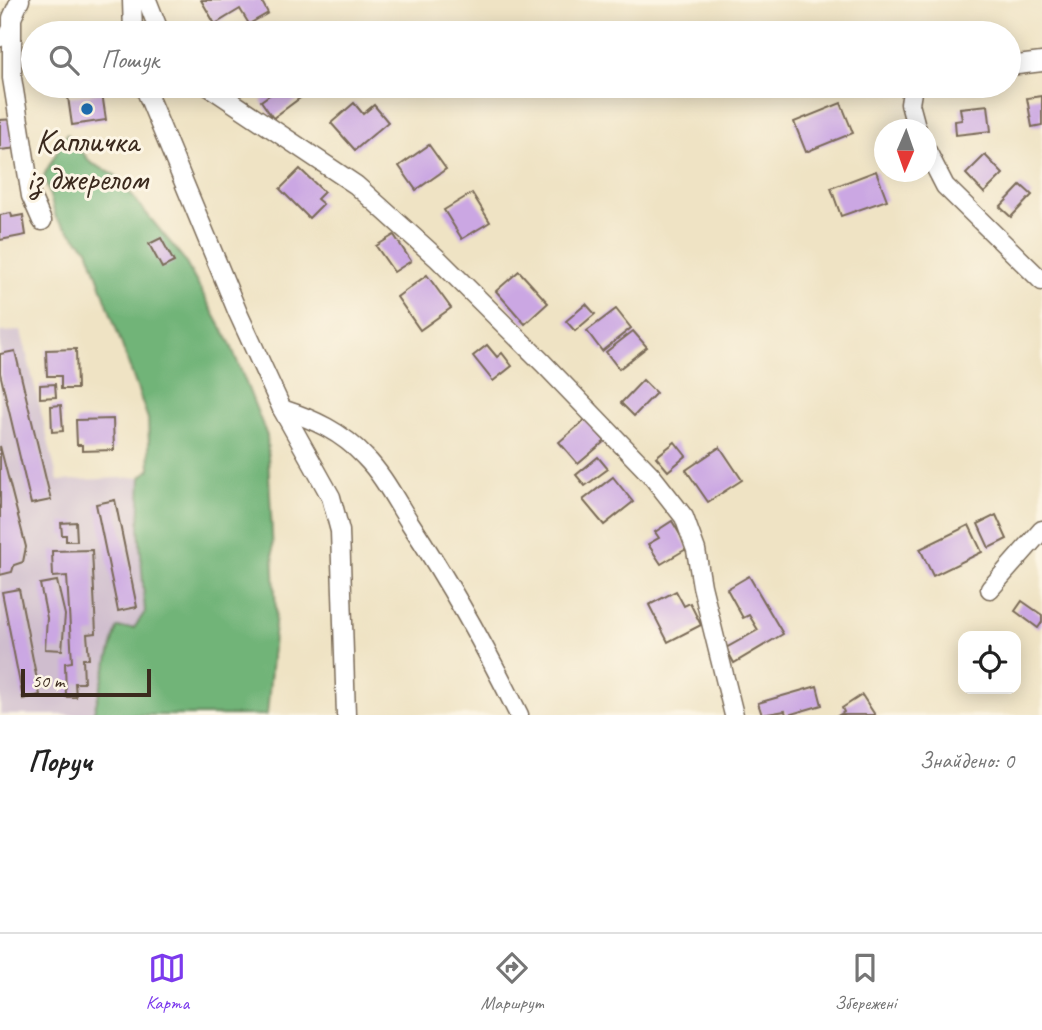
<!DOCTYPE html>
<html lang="uk">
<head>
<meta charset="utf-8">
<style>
	:root { --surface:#fff; --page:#f6f6f6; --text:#222; --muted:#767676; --line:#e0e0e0; --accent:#7c3aed }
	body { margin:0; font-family:Caveat,sans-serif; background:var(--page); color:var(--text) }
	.controls { position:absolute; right:21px; bottom:21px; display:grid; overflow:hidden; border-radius:14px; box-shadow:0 4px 18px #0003 }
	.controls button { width:63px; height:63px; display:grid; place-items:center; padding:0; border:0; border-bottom:2px solid var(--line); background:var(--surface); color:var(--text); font:35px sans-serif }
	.compass { position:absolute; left:874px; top:119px; width:63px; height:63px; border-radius:50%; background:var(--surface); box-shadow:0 4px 18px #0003; rotate:182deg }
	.scale { position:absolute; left:21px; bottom:18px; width:130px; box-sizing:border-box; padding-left:7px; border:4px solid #3b2a1e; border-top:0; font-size:19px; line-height:24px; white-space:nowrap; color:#3b2a1e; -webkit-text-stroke:5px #fcf5e5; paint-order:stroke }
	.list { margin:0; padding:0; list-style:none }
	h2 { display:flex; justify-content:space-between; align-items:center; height:91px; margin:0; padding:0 28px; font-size:30px }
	h2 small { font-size:23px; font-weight:400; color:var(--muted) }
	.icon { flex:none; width:38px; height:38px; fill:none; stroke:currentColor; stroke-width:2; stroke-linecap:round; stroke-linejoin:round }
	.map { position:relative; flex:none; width:1042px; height:715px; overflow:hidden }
	.search { position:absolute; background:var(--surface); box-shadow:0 4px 18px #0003; left:21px; right:21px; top:21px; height:77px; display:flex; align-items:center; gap:18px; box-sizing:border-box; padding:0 24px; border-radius:38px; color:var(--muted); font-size:26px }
	.sheet { height:217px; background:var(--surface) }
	nav { display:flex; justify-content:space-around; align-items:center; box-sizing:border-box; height:98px; border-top:2px solid var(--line); background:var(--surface); font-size:19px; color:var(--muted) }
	nav a { display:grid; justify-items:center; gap:4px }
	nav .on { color:var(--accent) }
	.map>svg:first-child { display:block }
	.industrial { fill:#cfbdce }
	.forest { fill:#71b478; stroke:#566f4b; stroke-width:2 }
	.building { fill:#cba7e3 }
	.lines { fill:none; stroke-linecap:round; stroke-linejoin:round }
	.lane-casing { stroke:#7a6b58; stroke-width:12 }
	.street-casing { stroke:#7a6b58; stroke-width:21 }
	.lane { stroke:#fff; stroke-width:9 }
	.street { stroke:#fff; stroke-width:18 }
	.poi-dot { fill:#1f6fb2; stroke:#fcf5e5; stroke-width:2.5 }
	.labels { text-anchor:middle; stroke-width:6; stroke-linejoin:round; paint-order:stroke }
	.poi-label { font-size:33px; fill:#3b2a1e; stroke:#fcf5e5 }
</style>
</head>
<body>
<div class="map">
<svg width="1042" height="715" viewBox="0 0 1042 715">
	<rect width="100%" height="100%" fill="#fcf5e5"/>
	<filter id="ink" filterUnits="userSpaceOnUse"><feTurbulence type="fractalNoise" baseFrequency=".0143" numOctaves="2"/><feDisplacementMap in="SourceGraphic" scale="14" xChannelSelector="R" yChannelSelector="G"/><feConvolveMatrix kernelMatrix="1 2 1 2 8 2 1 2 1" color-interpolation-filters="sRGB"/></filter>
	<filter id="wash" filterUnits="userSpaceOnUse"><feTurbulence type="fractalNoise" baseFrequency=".00686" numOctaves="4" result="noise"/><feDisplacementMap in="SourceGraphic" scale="28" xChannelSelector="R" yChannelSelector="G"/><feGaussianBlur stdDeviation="1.57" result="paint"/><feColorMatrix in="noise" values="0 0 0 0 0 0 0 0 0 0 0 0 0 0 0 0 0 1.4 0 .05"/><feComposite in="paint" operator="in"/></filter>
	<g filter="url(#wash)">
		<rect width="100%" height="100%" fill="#efe3c4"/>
		<!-- industrial -->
		<polygon class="industrial" points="21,331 58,481 141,477 139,528 145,612 134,628 93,715 0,715 0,332"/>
		<!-- forest -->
		<polygon class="forest" points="67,134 91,163 115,175 183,258 230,343 267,436 276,612 267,715 93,715 117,628 134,628 145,612 139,528 141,477 150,469 148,419 88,249 56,218 44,175"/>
		<g id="blocks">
			<!-- building -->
			<g class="building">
				<polygon points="201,0 261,0 268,13 249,24 240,9 215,24"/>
				<polygon points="722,20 728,33 694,33"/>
				<polygon points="282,86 291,86 300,98 273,118 261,101"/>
				<polygon points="102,93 106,120 72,125 68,97"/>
				<polygon points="1042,96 1042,125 1032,127 1027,98"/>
				<polygon points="354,103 363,114 374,105 388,122 355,150 331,123"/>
				<polygon points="841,103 853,133 806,152 794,122"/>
				<polygon points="988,105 991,131 956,135 955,121 962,120 960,108"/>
				<polygon points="15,119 18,148 0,150 0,120"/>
				<polygon points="429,145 446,169 416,190 399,166"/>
				<polygon points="985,155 1003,174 984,193 966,174"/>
				<polygon points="300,169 324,192 317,199 323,204 309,218 280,189"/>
				<polygon points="876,171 887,200 841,216 831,188"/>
				<polygon points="1021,185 1032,195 1011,217 1000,207"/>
				<polygon points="472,193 490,222 462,239 444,210"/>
				<polygon points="11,213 12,217 23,215 26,235 0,240 0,215"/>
				<polygon points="394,235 411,261 394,272 376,246"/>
				<polygon points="161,238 174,262 162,268 149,244"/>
				<polygon points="519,271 548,303 525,324 496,291"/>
				<polygon points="427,275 451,308 420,330 397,297"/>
				<polygon points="586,304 595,314 575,331 566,321"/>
				<polygon points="616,309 631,328 602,351 587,331"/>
				<polygon points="633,331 647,347 619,369 606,352"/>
				<polygon points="487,345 497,357 502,353 512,366 493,381 473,356"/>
				<polygon points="76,349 77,389 61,389 61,376 47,376 46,350"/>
				<polygon points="15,351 51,500 31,504 0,373 0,354"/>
				<polygon points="643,380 656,393 634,416 621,403"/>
				<polygon points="55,384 56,397 40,398 40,385"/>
				<polygon points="61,405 63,431 52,432 51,406"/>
				<polygon points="113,419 114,450 82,451 82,445 77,445 76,420"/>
				<polygon points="586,419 605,441 578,464 559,442"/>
				<polygon points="675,442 686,456 668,471 656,457"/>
				<polygon points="0,446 26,547 23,562 14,565 12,572 0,575"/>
				<polygon points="720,447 742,480 708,502 686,470"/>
				<polygon points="598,457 608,469 585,486 576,475"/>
				<polygon points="613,477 633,502 604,525 583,500"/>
				<polygon points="115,500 137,607 118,611 96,504"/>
				<polygon points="996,515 1007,539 989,548 978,524"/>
				<polygon points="672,521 688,548 661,564 648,544 659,538 655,532"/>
				<polygon points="76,522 77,541 66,541 66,535 62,535 61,523"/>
				<polygon points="969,525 982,552 933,576 920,549"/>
				<polygon points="92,550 96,633 87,634 89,659 83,659 84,683 75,683 76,697 66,697 65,663 72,662 67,576 53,577 52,551"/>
				<polygon points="749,576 783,634 734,663 726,648 758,630 749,615 743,618 727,589"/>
				<polygon points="57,581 65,615 62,650 45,649 47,618 40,584"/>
				<polygon points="19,589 40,695 23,699 2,592"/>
				<polygon points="676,591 684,606 690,603 701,625 668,642 649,605"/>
				<polygon points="1022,601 1042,615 1042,622 1038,628 1015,611"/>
				<polygon points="817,686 822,705 788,715 786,715 785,711 762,715 758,703"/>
				<polygon points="862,695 875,715 839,715 844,712 842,708"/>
			</g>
		</g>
	</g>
	<g filter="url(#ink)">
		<use href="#blocks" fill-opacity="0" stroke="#7a6b58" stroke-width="2"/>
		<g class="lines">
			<defs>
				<polyline id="lane" points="0,42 8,26"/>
				<g id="street">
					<polyline points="20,0 12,18 12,78 31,196 42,221"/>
					<polyline points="132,0 133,33"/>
					<polyline points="147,0 160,33"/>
					<polyline points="1009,66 1042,62"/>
					<polyline points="144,86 238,313 282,409 331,497 340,531 346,715"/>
					<polyline points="208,86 356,185 438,259 543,363 651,475 684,517 696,550 702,586 734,715"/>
					<polyline points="913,86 910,104 917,130"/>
					<polyline points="926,149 945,186 1042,281"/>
					<path d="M282 409C313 419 342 432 365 457 383 475 396 501 410 523 451 585 486 648 519 715"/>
					<polyline points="990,589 1042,530"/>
				</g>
			</defs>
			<!-- lane casing -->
			<use href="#lane" class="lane-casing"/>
			<!-- street casing -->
			<use href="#street" class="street-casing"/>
			<!-- lane -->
			<use href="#lane" class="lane"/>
			<!-- street -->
			<use href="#street" class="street"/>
		</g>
	</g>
	<!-- markers -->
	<circle class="poi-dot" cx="87" cy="109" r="7"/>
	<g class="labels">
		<!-- poi labels -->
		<g class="poi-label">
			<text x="87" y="152">Капличка<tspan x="87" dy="38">із джерелом</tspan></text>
		</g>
	</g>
</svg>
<div class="controls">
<button><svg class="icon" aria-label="locate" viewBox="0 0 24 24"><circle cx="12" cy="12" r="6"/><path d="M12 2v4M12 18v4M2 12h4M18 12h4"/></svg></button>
</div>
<svg class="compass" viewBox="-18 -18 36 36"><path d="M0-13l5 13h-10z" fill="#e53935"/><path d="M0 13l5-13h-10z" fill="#767676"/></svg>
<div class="scale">50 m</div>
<div class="search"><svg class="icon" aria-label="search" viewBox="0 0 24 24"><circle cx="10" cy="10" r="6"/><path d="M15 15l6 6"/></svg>Пошук</div>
</div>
<section class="sheet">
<h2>Поруч<small>Знайдено: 0</small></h2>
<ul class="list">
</ul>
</section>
<nav>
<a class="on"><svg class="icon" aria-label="map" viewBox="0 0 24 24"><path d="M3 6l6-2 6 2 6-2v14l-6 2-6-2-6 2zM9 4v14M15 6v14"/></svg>Карта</a>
<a><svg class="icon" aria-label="directions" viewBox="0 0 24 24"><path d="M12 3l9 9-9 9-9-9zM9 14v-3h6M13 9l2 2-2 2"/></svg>Маршрут</a>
<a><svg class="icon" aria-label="saved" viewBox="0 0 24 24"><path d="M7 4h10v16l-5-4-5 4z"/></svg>Збережені</a>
</nav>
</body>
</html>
